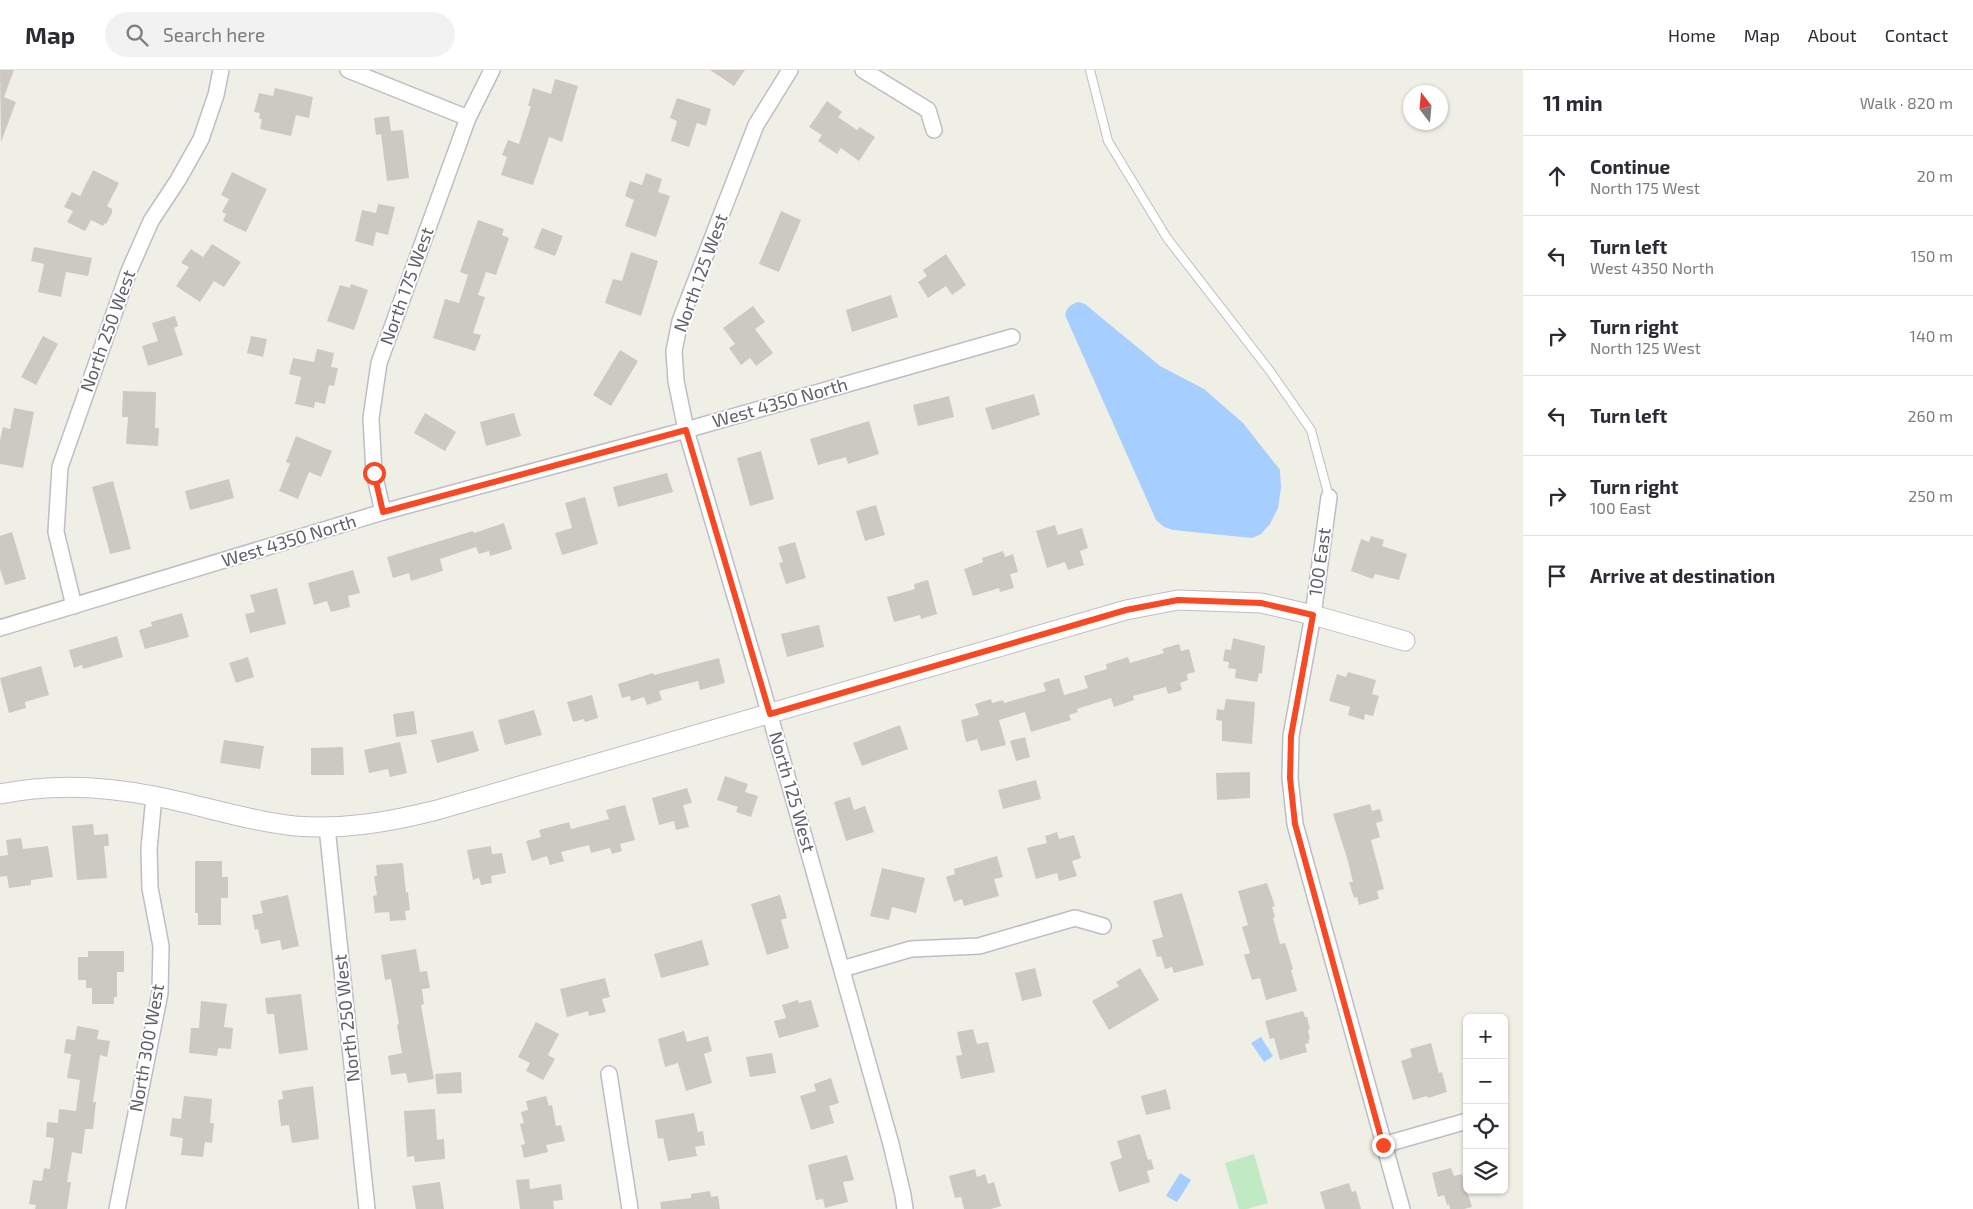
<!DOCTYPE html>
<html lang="en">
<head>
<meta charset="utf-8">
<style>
	:root { --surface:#fff; --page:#f2f2f3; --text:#2b2b33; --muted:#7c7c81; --line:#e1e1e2 }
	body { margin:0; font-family:"Exo 2",sans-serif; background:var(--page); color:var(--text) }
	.controls { position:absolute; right:15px; bottom:15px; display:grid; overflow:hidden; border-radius:8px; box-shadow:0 1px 4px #0004 }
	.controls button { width:45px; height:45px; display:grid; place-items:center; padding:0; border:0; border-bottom:1px solid var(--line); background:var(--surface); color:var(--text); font:25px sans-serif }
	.compass { position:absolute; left:1403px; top:15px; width:45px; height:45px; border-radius:50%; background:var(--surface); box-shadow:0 1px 4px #0004; rotate:344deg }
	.stop { position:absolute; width:15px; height:15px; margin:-11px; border:4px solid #f74a24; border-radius:50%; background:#fff }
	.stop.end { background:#f74a24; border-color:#fff; box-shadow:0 1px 5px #0008 }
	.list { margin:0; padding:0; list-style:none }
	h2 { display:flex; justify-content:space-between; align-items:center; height:65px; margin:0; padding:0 20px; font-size:21px }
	h2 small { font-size:16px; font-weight:400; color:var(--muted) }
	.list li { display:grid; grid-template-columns:32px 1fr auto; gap:15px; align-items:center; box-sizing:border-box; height:80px; padding:0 20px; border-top:1px solid var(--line) }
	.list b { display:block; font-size:19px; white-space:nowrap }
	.list p { margin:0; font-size:16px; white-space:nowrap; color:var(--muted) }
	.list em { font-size:16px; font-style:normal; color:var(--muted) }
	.icon { flex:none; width:28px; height:28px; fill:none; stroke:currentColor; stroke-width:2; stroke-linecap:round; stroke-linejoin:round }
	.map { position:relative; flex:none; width:1523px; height:1139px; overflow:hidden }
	header { display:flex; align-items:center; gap:30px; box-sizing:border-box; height:70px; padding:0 25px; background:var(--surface); border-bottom:1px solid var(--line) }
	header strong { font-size:24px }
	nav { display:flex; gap:28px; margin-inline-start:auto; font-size:18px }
	.search { width:350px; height:45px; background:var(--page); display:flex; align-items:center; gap:12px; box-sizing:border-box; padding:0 18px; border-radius:28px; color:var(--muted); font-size:19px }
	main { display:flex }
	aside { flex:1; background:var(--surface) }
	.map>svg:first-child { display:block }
	.green { fill:#c0eac4 }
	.water { fill:#a6cfff }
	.building { fill:#ccc9c2 }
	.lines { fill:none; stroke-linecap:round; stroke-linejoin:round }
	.service-casing { stroke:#bdbec5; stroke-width:10 }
	.minor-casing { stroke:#bdbec5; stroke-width:18 }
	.tertiary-casing { stroke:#bdbec5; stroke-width:21 }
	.service { stroke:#fff; stroke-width:8 }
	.minor { stroke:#fff; stroke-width:15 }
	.tertiary { stroke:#fff; stroke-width:19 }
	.route { stroke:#f74a24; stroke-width:6 }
	.labels { text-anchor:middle; stroke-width:4; stroke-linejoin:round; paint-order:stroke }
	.street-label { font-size:18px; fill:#5d6067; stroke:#fff }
</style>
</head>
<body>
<header>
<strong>Map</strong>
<div class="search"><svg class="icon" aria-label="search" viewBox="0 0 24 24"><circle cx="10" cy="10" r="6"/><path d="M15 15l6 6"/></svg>Search here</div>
<nav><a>Home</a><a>Map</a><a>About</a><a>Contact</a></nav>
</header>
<main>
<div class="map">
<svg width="1523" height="1139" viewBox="0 0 1523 1139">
	<rect width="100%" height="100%" fill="#f0efe5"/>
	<!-- green -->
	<polygon class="green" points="1254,1084 1268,1133 1247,1139 1239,1139 1225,1093"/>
	<!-- water -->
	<g class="water">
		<path d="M1079 232 1085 234 1160 296 1204 319 1243 353 1280 400 1281 418 1278 438 1270 454 1261 464 1252 468 1173 460 1164 457 1156 450 1065 245C1067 237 1071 234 1079 232Z"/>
		<polygon points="1261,967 1273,986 1264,992 1251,973"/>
		<polygon points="1180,1103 1191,1110 1177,1132 1166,1126"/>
	</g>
	<!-- building -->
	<g class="building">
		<polygon points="0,0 14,0 4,27 16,32 1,72"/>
		<polygon points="710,0 745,0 734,16"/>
		<polygon points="555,9 578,16 562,72 549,67 533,115 501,105 507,87 502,85 508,70 519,74 531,36 528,36 533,18 551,24"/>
		<polygon points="275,18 313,27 309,48 296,45 291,66 260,59 262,49 259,49 260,43 254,42 259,23 273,26"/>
		<polygon points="677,28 711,39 706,56 697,53 689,77 671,71 677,51 670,48"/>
		<polygon points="827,31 842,42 838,47 857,60 860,57 875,67 859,91 841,78 837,84 818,71 822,65 809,57"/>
		<polygon points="389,46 391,61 403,60 409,108 387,111 381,64 376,65 374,48"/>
		<polygon points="93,100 119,113 107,136 112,139 112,143 106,154 105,153 103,156 91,150 85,161 67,152 73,141 64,137 72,122 80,126"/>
		<polygon points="232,102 267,119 246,162 223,151 226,144 222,142 229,129 221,125"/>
		<polygon points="646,103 662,109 658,122 670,126 656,167 625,156 634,130 625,126 630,111 642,115"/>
		<polygon points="378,134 395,137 388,165 376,162 373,176 355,171 362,140 376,143"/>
		<polygon points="781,141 801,150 779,202 759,194"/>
		<polygon points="478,150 504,159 502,165 509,168 496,205 486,202 478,225 485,227 473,263 481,265 475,281 433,268 445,229 459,233 468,205 460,202"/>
		<polygon points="542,158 563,166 555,186 534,178"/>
		<polygon points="212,174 241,192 224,217 214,211 200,232 176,216 189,197 181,193 191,179 203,187"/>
		<polygon points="34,177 92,188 88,206 66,202 61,227 38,222 44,194 31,191"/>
		<polygon points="631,182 658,191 641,246 605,233 613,209 622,211"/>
		<polygon points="946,184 966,215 952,225 946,216 928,228 918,212 927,206 923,200"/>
		<polygon points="351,214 368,220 354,260 327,251 340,215 350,218"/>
		<polygon points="891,225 898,247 852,262 846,240"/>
		<polygon points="753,236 765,252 755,259 773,283 756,296 750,288 741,295 729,278 735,274 723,258"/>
		<polygon points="175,246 178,256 174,258 183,285 148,296 142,276 158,271 152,253"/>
		<polygon points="43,266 58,274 36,315 21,307"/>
		<polygon points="251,266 267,269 263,287 247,283"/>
		<polygon points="317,279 334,283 331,297 338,298 334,316 329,315 325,334 315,332 314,338 295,334 301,307 289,304 293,288 314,292"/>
		<polygon points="620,280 638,291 611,336 593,325"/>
		<polygon points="123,321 156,322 155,358 159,358 158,376 126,374 128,347 122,347"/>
		<polygon points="1034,324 1040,345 992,360 985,338"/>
		<polygon points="949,326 954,347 918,356 913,335"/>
		<polygon points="14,338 34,342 23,398 0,394 0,370 3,357 10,359"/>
		<polygon points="425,343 456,362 445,381 414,363"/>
		<polygon points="514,343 521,366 486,376 480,352"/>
		<polygon points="869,351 879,384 848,394 846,387 818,395 810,369"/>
		<polygon points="296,366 332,381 321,407 309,402 298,429 279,421 290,394 286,392"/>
		<polygon points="761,381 774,429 750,436 737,388"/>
		<polygon points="667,403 673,422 618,437 613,417"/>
		<polygon points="229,409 234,428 190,440 185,421"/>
		<polygon points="113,411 131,479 110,484 92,417"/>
		<polygon points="585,427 598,474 562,485 555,463 572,458 565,433"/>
		<polygon points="876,435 885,465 865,471 856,441"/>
		<polygon points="504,453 512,479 490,486 489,481 479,484 476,477 440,489 443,501 411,511 409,503 393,508 387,487 473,461 474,463"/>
		<polygon points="1055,455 1058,465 1082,458 1088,478 1080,481 1084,495 1068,500 1065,492 1047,498 1036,461"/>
		<polygon points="12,462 26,509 5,515 0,499 0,466"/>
		<polygon points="1371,466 1384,470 1382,476 1407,484 1399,510 1375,504 1373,509 1351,501 1361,469 1369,472"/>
		<polygon points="795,472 806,508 786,514 779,493 783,492 778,477"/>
		<polygon points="1003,481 1005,487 1013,484 1018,502 1010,504 1014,518 1000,522 999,518 973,526 964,499 983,492 982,488"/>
		<polygon points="353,500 360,523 348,526 350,537 331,542 327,531 314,535 308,513"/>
		<polygon points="928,510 937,544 921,549 920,545 894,552 887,527 915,519 914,514"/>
		<polygon points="277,518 286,554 250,563 245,544 255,542 250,525"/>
		<polygon points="182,543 189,567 145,579 139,560 152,556 151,552"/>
		<polygon points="819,555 824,577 787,587 781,564"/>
		<polygon points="117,566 123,587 83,599 82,595 74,598 69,580"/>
		<polygon points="1233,568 1265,576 1262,604 1259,603 1257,612 1235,608 1236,599 1228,598 1229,592 1223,591 1225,579 1231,580"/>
		<polygon points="1179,574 1181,581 1189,579 1195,602 1187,604 1188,610 1180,613 1182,620 1168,624 1166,617 1133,626 1134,630 1114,637 1111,628 1077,639 1078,642 1069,645 1071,650 1031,662 1025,642 999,650 1006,675 981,681 977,669 966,672 961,650 979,645 975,634 991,629 992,633 1003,630 1004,633 1046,621 1043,613 1059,608 1064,625 1088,618 1084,606 1107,599 1106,594 1128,587 1130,593 1164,583 1162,579"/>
		<polygon points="248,587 254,607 236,613 229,593"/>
		<polygon points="719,588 725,613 700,620 698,611 659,621 662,630 647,635 644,627 631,631 630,626 622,628 618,614 653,603 654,605"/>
		<polygon points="41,596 49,625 25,632 26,638 9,643 0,608"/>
		<polygon points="1348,602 1376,610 1372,624 1379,626 1373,646 1365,644 1364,650 1348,645 1350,637 1329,631 1337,604 1346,607"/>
		<polygon points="592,625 598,648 585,652 584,649 573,652 567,632"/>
		<polygon points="1226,629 1255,632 1252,674 1222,671 1222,651 1216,650 1217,639 1224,640"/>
		<polygon points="534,640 542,665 505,675 498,650"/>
		<polygon points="414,641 417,664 396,667 393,644"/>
		<polygon points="900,655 908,679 862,696 853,673"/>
		<polygon points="473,661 479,681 437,693 431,670"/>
		<polygon points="1025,667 1030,687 1016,691 1010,671"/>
		<polygon points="224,670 264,676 260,699 220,693"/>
		<polygon points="400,672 407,703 390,707 388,699 369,703 364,680"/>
		<polygon points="343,677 344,705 311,705 311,678"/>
		<polygon points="1250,702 1250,728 1217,730 1216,703"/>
		<polygon points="725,706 748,714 745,722 758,726 751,747 736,742 738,737 717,730"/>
		<polygon points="1036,710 1041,729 1003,739 998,720"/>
		<polygon points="687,718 692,733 683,735 689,757 676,760 674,751 659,755 652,728"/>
		<polygon points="850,727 854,740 865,736 874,762 846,771 834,732"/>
		<polygon points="1370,734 1372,741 1380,739 1383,751 1376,753 1380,767 1371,770 1384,819 1377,821 1379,829 1359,835 1357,827 1354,828 1349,812 1353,812 1347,788 1333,744"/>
		<polygon points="625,735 635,770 620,774 622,781 612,784 610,778 591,783 589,775 561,782 564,791 550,795 547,786 532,791 526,771 541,767 539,760 569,752 571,759 609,749 606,740"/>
		<polygon points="93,754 94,765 108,764 109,776 104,776 107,808 77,810 72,756"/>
		<polygon points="1057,762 1059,769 1074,765 1081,788 1072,791 1077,806 1059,811 1057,803 1036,809 1027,778 1047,773 1045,766"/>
		<polygon points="21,768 23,779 48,776 53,807 31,810 31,815 9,818 7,806 0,807 0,786 8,785 6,770"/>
		<polygon points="491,776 492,784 502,783 506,803 491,806 492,813 481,815 479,808 473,810 467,780"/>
		<polygon points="997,786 1003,807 994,809 999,826 964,836 962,829 954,832 946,807 955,804 954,799"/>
		<polygon points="195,791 222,791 222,807 228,807 228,828 221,828 221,855 198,855 198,843 195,843"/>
		<polygon points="403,793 406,823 408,822 410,840 405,841 406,850 390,851 389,842 375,843 373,826 377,825 374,806 377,806 376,795"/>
		<polygon points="882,798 925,808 916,843 892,837 889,850 870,846"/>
		<polygon points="1267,813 1275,836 1272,837 1275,847 1273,848 1280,874 1285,873 1288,882 1293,899 1291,900 1297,921 1266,930 1260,908 1252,910 1244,885 1250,883 1242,857 1248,855 1238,821"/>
		<polygon points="1182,823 1204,895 1174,903 1172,897 1165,899 1161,886 1157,887 1152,870 1163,867 1153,831"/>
		<polygon points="288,825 299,876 282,880 280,870 261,874 258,859 255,860 252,845 263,843 260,831"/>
		<polygon points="780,825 787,848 781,850 789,878 767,885 751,834"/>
		<polygon points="702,870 709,895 661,908 654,884"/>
		<polygon points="416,879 420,902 427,901 430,918 422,919 424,934 421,935 434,1009 408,1013 406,1003 391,1005 388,986 402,983 397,955 399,954 391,909 385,910 381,885"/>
		<polygon points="88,881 124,881 124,902 117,902 117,927 114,927 114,934 92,934 92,918 86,918 86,910 78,910 78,887 88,887"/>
		<polygon points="1035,898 1042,926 1022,931 1015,903"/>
		<polygon points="1140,898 1159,930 1109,960 1092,931 1119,916 1116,912"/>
		<polygon points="605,908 610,927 602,929 606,942 589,946 588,941 567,947 560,919"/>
		<polygon points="301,924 308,980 279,984 274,944 267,944 265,928"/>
		<polygon points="798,930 799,933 811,930 819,957 779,968 774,951 786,948 782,935"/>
		<polygon points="201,931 227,934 224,957 233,958 231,979 218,978 217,986 189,983 191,958 199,958"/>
		<polygon points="1303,941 1305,947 1307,947 1310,959 1308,960 1310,969 1308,970 1309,973 1305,974 1307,982 1280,990 1274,968 1270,969 1265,951"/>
		<polygon points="536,952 559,964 548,985 555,989 543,1010 526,1001 530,993 518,987"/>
		<polygon points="77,956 99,960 97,969 110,971 107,987 100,985 93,1032 96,1032 93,1059 85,1059 82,1084 72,1082 67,1112 71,1112 67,1139 35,1139 36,1135 29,1134 33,1110 42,1111 44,1098 50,1099 54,1068 46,1067 47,1052 58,1053 59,1039 76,1041 80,1010 67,1008 71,984 64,983 66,969 75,970"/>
		<polygon points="973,959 977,974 988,972 995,1002 961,1009 956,986 962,985 957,962"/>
		<polygon points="684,961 687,972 708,966 712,981 704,984 712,1013 686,1021 678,993 665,997 658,969"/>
		<polygon points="1431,973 1439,1003 1442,1002 1447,1022 1428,1028 1427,1026 1413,1030 1401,991 1412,987 1410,979"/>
		<polygon points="772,983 776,1003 750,1007 746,987"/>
		<polygon points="461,1002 462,1023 437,1024 435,1004"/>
		<polygon points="831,1008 839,1033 829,1036 834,1053 811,1060 800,1026 816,1021 814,1014"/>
		<polygon points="313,1016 319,1069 292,1073 289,1055 281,1056 278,1030 283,1029 282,1021"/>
		<polygon points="1166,1019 1171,1039 1146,1045 1141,1026"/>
		<polygon points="184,1026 212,1029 210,1053 214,1053 212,1073 205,1072 203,1087 181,1085 183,1068 170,1066 172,1048 181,1049"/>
		<polygon points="546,1026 549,1036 552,1035 556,1056 561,1055 565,1071 546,1075 548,1082 524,1088 521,1075 525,1074 520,1054 524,1053 521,1042 528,1040 526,1031"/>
		<polygon points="435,1039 437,1070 444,1069 445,1089 415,1092 414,1086 407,1087 404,1041"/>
		<polygon points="694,1043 698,1062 703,1061 705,1075 695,1077 697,1086 668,1091 663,1068 658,1069 655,1050"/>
		<polygon points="1140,1064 1148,1090 1151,1089 1154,1099 1147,1101 1150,1112 1119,1122 1110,1092 1122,1088 1117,1071"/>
		<polygon points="847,1085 854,1110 843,1112 848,1132 825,1138 823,1129 816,1130 808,1095"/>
		<polygon points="1451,1098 1454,1106 1462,1104 1472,1137 1464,1139 1450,1139 1449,1134 1447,1135 1444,1125 1438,1127 1432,1103"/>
		<polygon points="975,1099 977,1107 985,1104 988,1114 994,1112 1001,1136 991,1139 964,1139 961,1127 955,1128 949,1106"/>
		<polygon points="529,1109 530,1119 561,1114 563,1130 553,1131 554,1139 520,1139 516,1110"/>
		<polygon points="440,1112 444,1139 416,1139 412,1116"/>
		<polygon points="1349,1113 1352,1122 1356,1121 1361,1139 1325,1139 1320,1122"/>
		<polygon points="710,1121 711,1127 718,1126 720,1139 661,1139 660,1132 691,1128 691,1124"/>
	</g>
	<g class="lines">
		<defs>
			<polyline id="service" points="1090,0 1108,71 1167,168 1270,301 1311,360 1329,427"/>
			<g id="minor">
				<polyline points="348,0 468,48"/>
				<polyline points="790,0 756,55 680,251 674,281 676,311 686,360 763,621 891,1074 903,1125 905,1139"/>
				<polyline points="863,0 928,40 934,60"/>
				<polyline points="1329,427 1313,545 1291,666 1290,708 1295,754 1402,1139"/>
				<polyline points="383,442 374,403 371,348 379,293 468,48 492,0"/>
				<polyline points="74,536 56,462 60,397 129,201 151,151 178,110 201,69 216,25 221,0"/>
				<polyline points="0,558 383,442 686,360 1012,267"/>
				<polyline points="327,757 367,1139"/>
				<polyline points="842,899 911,879 979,876 1075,848 1103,856"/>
				<polyline points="609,1004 630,1139"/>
				<polyline points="1383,1075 1467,1051"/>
				<polyline points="117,1139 160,923 161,876 150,818 149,779 154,726"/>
			</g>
			<path id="tertiary" d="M0 724C52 713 103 716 154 726 201 735 247 751 295 756 345 760 389 752 437 740L1126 540 1178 530 1261 533 1313 545 1405 571"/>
		</defs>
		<!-- service casing -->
		<use href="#service" class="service-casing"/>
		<!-- minor casing -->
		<use href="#minor" class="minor-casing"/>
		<!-- tertiary casing -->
		<use href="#tertiary" class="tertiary-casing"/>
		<!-- service -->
		<use href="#service" class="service"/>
		<!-- minor -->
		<use href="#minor" class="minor"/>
		<!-- tertiary -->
		<use href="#tertiary" class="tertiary"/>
	</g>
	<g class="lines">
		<!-- route -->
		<polyline class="route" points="374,403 383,442 686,360 770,644 1126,540 1178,530 1261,533 1313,545 1291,666 1290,708 1295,754 1383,1075"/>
	</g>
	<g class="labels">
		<!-- street labels -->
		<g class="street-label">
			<text transform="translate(701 203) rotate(-70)" y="6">North 125 West</text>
			<text transform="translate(407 216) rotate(-70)" y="6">North 175 West</text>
			<text transform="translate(108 261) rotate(-70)" y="6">North 250 West</text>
			<text transform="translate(780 333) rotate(-16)" y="6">West 4350 North</text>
			<text transform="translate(289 471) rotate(-17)" y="6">West 4350 North</text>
			<text transform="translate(1320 492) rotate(-82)" y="6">100 East</text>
			<text transform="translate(792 722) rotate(74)" y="6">North 125 West</text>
			<text transform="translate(347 948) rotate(-96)" y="6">North 250 West</text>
			<text transform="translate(147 978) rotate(-80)" y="6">North 300 West</text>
		</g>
	</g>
</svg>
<div class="controls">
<button>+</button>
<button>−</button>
<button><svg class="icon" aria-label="locate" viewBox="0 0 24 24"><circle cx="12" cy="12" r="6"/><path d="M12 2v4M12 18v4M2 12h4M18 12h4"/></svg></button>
<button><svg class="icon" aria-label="layers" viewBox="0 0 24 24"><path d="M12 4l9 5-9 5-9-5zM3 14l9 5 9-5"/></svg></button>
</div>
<svg class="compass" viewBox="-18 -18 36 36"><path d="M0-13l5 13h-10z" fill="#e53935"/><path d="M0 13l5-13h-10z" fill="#7c7c81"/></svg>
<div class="stop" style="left:374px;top:403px"></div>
<div class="stop end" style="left:1383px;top:1075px"></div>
</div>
<aside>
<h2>11 min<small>Walk · 820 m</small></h2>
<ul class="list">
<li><svg class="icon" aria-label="ahead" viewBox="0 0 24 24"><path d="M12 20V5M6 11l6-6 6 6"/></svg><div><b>Continue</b><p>North 175 West</p></div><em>20 m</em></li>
<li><svg class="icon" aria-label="left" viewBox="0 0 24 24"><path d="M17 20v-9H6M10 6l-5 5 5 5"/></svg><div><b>Turn left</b><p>West 4350 North</p></div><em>150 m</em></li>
<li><svg class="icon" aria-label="right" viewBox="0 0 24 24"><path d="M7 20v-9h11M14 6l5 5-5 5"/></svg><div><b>Turn right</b><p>North 125 West</p></div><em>140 m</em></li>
<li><svg class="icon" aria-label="left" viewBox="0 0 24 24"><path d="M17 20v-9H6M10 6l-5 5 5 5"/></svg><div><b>Turn left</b></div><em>260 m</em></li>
<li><svg class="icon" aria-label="right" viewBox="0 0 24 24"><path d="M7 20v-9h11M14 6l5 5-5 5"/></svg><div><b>Turn right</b><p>100 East</p></div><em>250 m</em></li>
<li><svg class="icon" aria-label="arrive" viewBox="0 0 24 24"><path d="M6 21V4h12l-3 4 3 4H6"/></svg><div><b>Arrive at destination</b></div></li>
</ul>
</aside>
</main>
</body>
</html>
